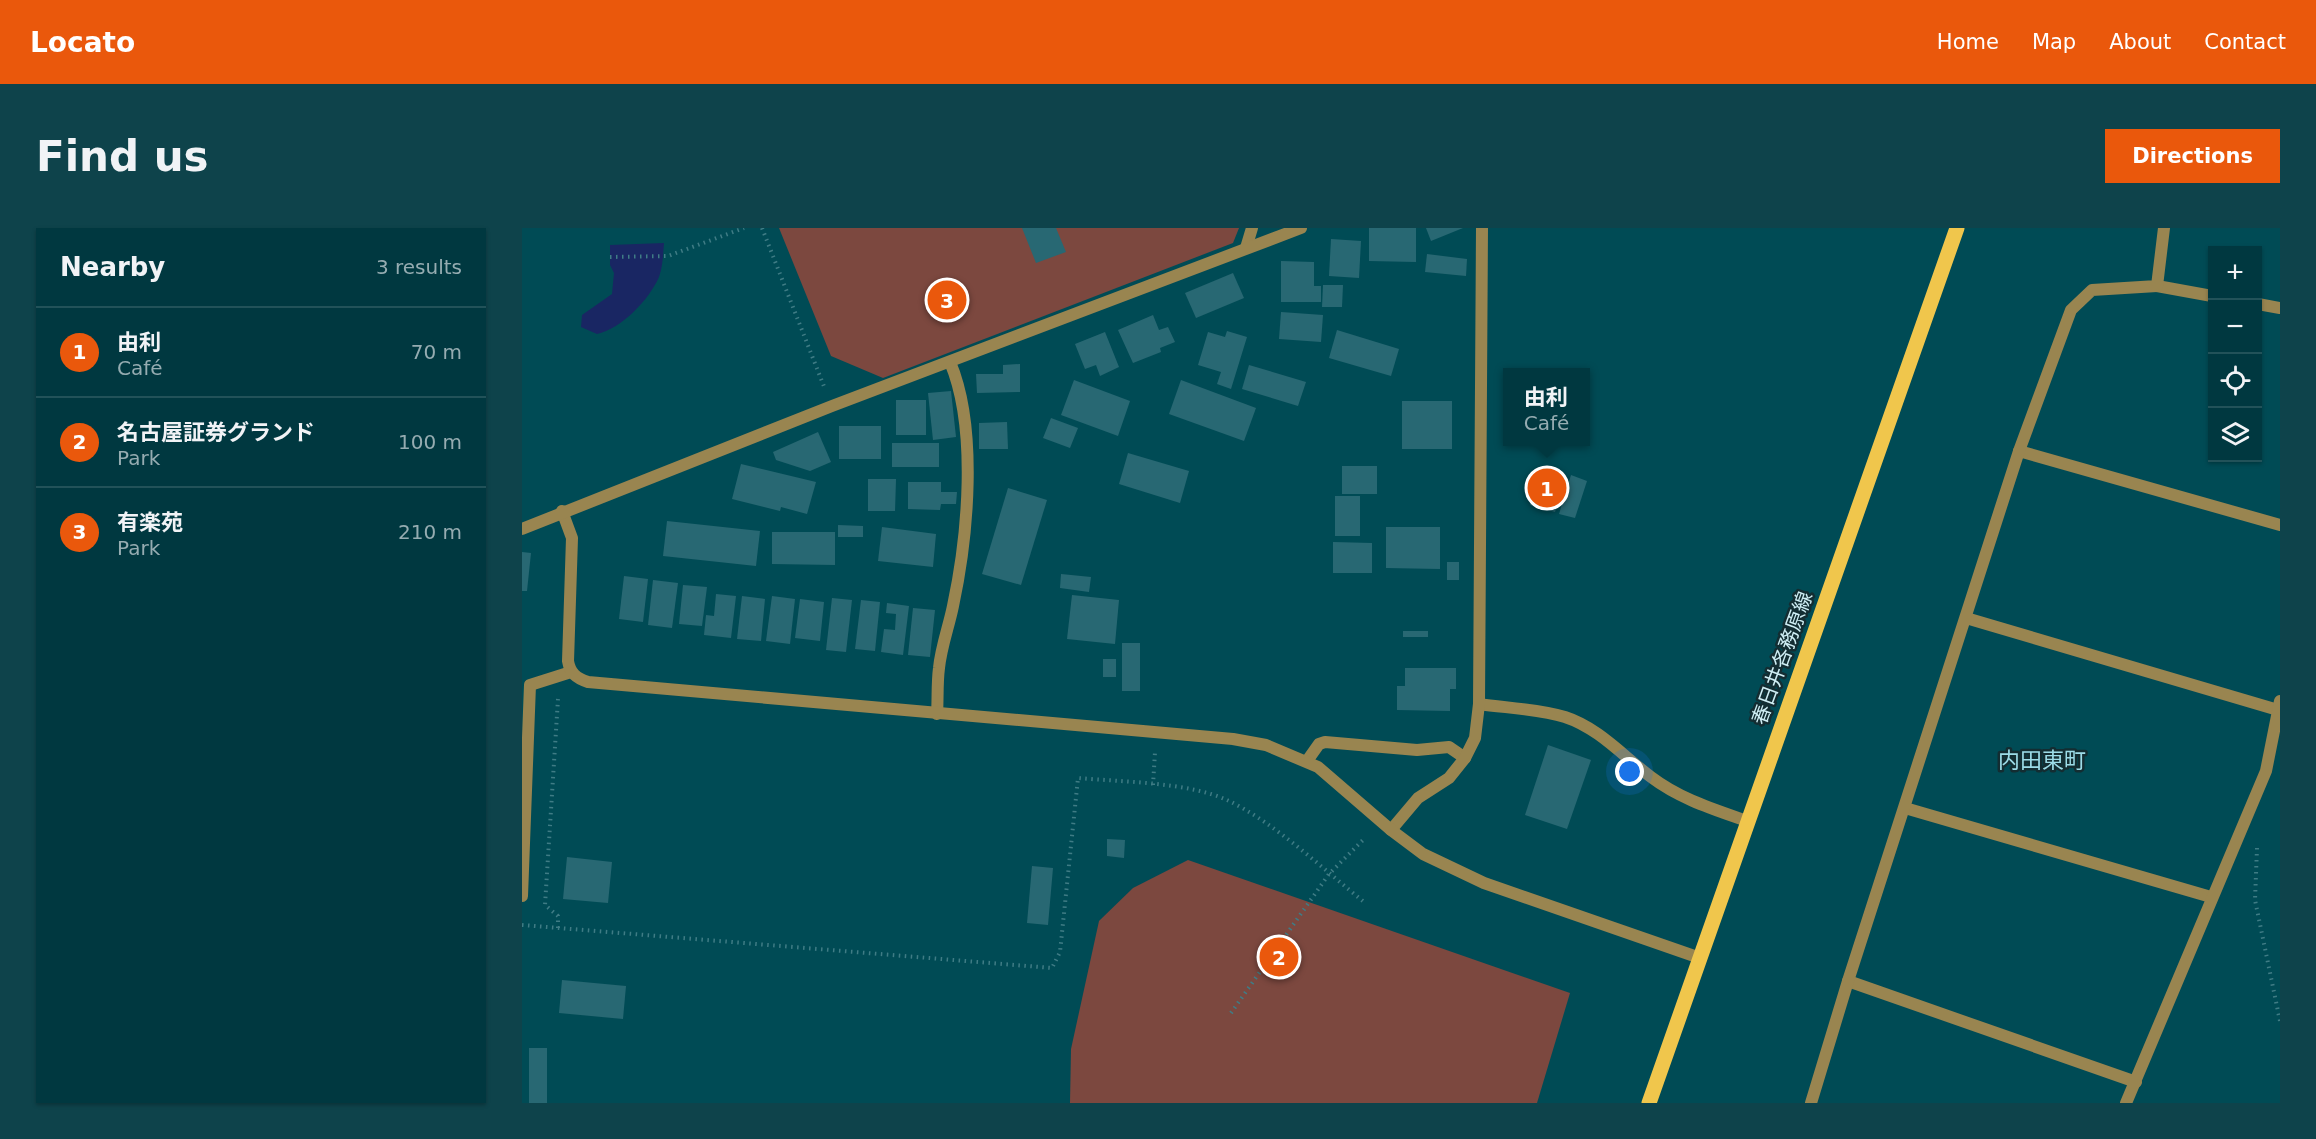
<!DOCTYPE html>
<html lang="en">
<head>
<meta charset="utf-8">
<style>
	:root { --surface:#003840; --page:#0e434b; --text:#f1f3f6; --muted:#95acb1; --line:#225259; --accent:#ea580c }
	body { margin:0; font-family:"DejaVu Sans","Noto Sans JP",sans-serif; background:var(--page); color:var(--text) }
	.controls { position:absolute; right:18px; top:18px; display:grid; overflow:hidden; border-radius:0px; box-shadow:0 2px 4px #0004 }
	.controls button { width:54px; height:54px; display:grid; place-items:center; padding:0; border:0; border-bottom:2px solid var(--line); background:var(--surface); color:var(--text); font:30px sans-serif }
	.you { position:absolute; left:1108px; top:544px; width:21px; height:21px; margin:-15px; border:4px solid #fff; border-radius:50%; background:#1a73e8; box-shadow:0 0 0 9px #1a73e833 }
	.badge { display:grid; place-items:center; width:39px; height:39px; border-radius:50%; background:var(--accent); color:#fff; font-size:20px; font-weight:700 }
	.pin { position:absolute; translate:-50% -50%; border:3px solid #fff; box-shadow:0 2px 6px #0006 }
	.popup { position:absolute; left:981px; top:140px; width:87px; height:78px; box-sizing:border-box; display:grid; place-content:center; border-radius:0px; background:var(--surface); filter:drop-shadow(0 2px 4px #0005); font-size:20px; white-space:nowrap; color:var(--muted) }
	.popup b { font-size:22px; color:var(--text) }
	.popup::after { content:''; position:absolute; left:50%; top:100%; margin-left:-12px; border:12px solid transparent; border-top-color:var(--surface) }
	.list { margin:0; padding:0; list-style:none }
	h2 { display:flex; justify-content:space-between; align-items:center; height:78px; margin:0; padding:0 24px; font-size:26px }
	h2 small { font-size:20px; font-weight:400; color:var(--muted) }
	.list li { display:grid; grid-template-columns:39px 1fr auto; gap:18px; align-items:center; box-sizing:border-box; height:90px; padding:0 24px; border-top:2px solid var(--line) }
	.list b { display:block; font-size:22px; white-space:nowrap }
	.list p { margin:0; font-size:20px; white-space:nowrap; color:var(--muted) }
	.list em { font-size:20px; font-style:normal; color:var(--muted) }
	.icon { flex:none; width:33px; height:33px; fill:none; stroke:currentColor; stroke-width:2; stroke-linecap:round; stroke-linejoin:round }
	.map { position:relative; flex:none; width:1758px; height:875px; overflow:hidden; border-radius:0px }
	header { display:flex; align-items:center; gap:36px; box-sizing:border-box; height:84px; padding:0 30px; background:var(--accent); color:#fff }
	header strong { font-size:28px }
	nav { display:flex; gap:33px; margin-inline-start:auto; font-size:21px }
	.intro { display:flex; align-items:center; justify-content:space-between; box-sizing:border-box; height:144px; padding:0 36px }
	h1 { margin:0; font-size:42px }
	.button { padding:15px 27px; border-radius:0px; background:var(--accent); color:#fff; font-size:21px; font-weight:700 }
	main { display:flex; gap:36px; padding:0 36px }
	aside { flex:1; background:var(--surface); border-radius:0px; box-shadow:0 2px 4px #0004 }
	.map>svg:first-child { display:block }
	.green { fill:#7c483f }
	.water { fill:#192663 }
	.building { fill:#286873 }
	.lines { fill:none; stroke-linecap:round; stroke-linejoin:round }
	.path { stroke:#3f7c85; stroke-width:4; stroke-dasharray:1.5 4.5; stroke-linecap:butt }
	.service { stroke:#998550; stroke-width:12 }
	.minor { stroke:#998550; stroke-width:12 }
	.tertiary { stroke:#998550; stroke-width:12 }
	.primary { stroke:#f0c64c; stroke-width:15 }
	.labels { text-anchor:middle; stroke-width:5; stroke-linejoin:round; paint-order:stroke }
	.street-label { font-size:20px; fill:#cfeef4; stroke:#132d32 }
	.quarter-label { font-size:22px; fill:#9cdce8; stroke:#132d32 }
</style>
</head>
<body>
<header>
<strong>Locato</strong>
<nav><a>Home</a><a>Map</a><a>About</a><a>Contact</a></nav>
</header>
<div class="intro"><h1>Find us</h1><a class="button">Directions</a></div>
<main>
<aside>
<h2>Nearby<small>3 results</small></h2>
<ul class="list">
<li><span class="badge">1</span><div><b>由利</b><p>Café</p></div><em>70 m</em></li>
<li><span class="badge">2</span><div><b>名古屋証券グランド</b><p>Park</p></div><em>100 m</em></li>
<li><span class="badge">3</span><div><b>有楽苑</b><p>Park</p></div><em>210 m</em></li>
</ul>
</aside>
<div class="map">
<svg width="1758" height="875" viewBox="0 0 1758 875">
	<rect width="100%" height="100%" fill="#004b55"/>
	<!-- green -->
	<g class="green">
		<polygon points="257,0 717,0 711,15 361,150 309,128"/>
		<polygon points="666,632 1048,765 1015,875 548,875 549,821 577,693 611,660"/>
	</g>
	<!-- water -->
	<path class="water" d="M142 15C141 26 141 38 137 49 127 72 99 101 75 106L59 99 60 87 90 66 92 45 88 37V17Z"/>
	<!-- building -->
	<g class="building">
		<polygon points="500,0 534,0 544,24 514,35"/>
		<polygon points="847,0 894,0 894,34 847,33"/>
		<polygon points="904,0 941,0 909,13"/>
		<polygon points="809,11 839,13 837,50 807,48"/>
		<polygon points="905,26 945,31 944,48 903,44"/>
		<polygon points="759,33 792,34 792,58 799,58 799,74 759,74"/>
		<polygon points="711,45 722,70 674,90 663,65"/>
		<polygon points="801,57 821,57 820,79 800,79"/>
		<polygon points="759,84 801,87 799,114 757,111"/>
		<polygon points="631,87 637,102 646,99 653,114 638,120 639,124 611,135 596,102"/>
		<polygon points="815,102 877,121 869,148 807,130"/>
		<polygon points="705,103 725,109 709,161 695,156 699,144 676,137 686,104 703,109"/>
		<polygon points="583,104 597,139 578,148 574,137 563,141 553,116"/>
		<polygon points="498,136 498,164 455,165 454,146 481,146 481,137"/>
		<polygon points="727,137 784,154 776,178 720,161"/>
		<polygon points="552,152 608,173 596,208 539,187"/>
		<polygon points="659,152 734,180 722,213 647,186"/>
		<polygon points="429,163 434,209 411,212 406,165"/>
		<rect x="374" y="172" width="30" height="35"/>
		<rect x="880" y="173" width="50" height="48"/>
		<polygon points="529,190 556,200 548,220 521,210"/>
		<polygon points="485,194 486,221 457,221 457,195"/>
		<rect x="317" y="198" width="42" height="33"/>
		<polygon points="296,204 309,234 288,243 254,232 251,224"/>
		<rect x="370" y="215" width="47" height="24"/>
		<polygon points="606,225 667,243 658,275 597,256"/>
		<polygon points="219,236 294,254 285,286 259,279 258,283 210,271"/>
		<rect x="820" y="238" width="35" height="28"/>
		<polygon points="1018,243 1044,250 1033,284 1008,277"/>
		<polygon points="1049,247 1065,253 1053,290 1037,286"/>
		<polygon points="346,251 374,251 373,283 346,283"/>
		<polygon points="386,254 419,254 419,264 435,264 434,276 419,276 418,282 386,281"/>
		<polygon points="486,260 525,272 499,357 460,346"/>
		<rect x="813" y="268" width="25" height="40"/>
		<polygon points="145,293 238,303 234,338 141,328"/>
		<polygon points="316,297 341,298 341,309 316,309"/>
		<polygon points="360,299 414,306 411,339 356,333"/>
		<polygon points="864,299 918,299 918,341 864,340"/>
		<polygon points="250,304 313,304 313,337 250,336"/>
		<polygon points="811,314 850,315 850,345 811,345"/>
		<polygon points="0,324 9,325 5,363 0,363"/>
		<rect x="925" y="334" width="12" height="18"/>
		<polygon points="539,346 569,349 567,364 538,360"/>
		<polygon points="102,348 126,351 121,394 97,391"/>
		<polygon points="131,352 156,355 150,400 126,397"/>
		<polygon points="161,357 185,359 180,398 157,396"/>
		<polygon points="194,366 214,368 209,410 182,407 184,387 192,388"/>
		<polygon points="550,367 597,372 593,416 545,411"/>
		<polygon points="220,368 243,371 239,413 215,411"/>
		<polygon points="250,368 273,371 268,416 244,413"/>
		<polygon points="310,370 330,372 324,424 304,422"/>
		<polygon points="278,371 302,374 298,413 273,410"/>
		<polygon points="339,372 358,374 353,423 333,421"/>
		<polygon points="365,375 387,378 381,427 359,424 362,401 373,402 374,386 364,385"/>
		<polygon points="391,380 413,382 408,429 386,427"/>
		<rect x="881" y="403" width="25" height="6"/>
		<rect x="600" y="415" width="18" height="48"/>
		<rect x="581" y="431" width="13" height="18"/>
		<polygon points="883,440 934,440 934,461 928,461 928,483 875,482 875,458 883,458"/>
		<polygon points="1026,517 1069,532 1045,601 1003,587"/>
		<polygon points="585,611 603,612 602,630 585,628"/>
		<polygon points="45,629 90,634 86,675 41,671"/>
		<polygon points="510,638 531,640 526,697 505,695"/>
		<polygon points="40,752 104,758 101,791 37,785"/>
		<rect x="7" y="820" width="18" height="55"/>
	</g>
	<g class="lines">
		<!-- path -->
		<g class="path">
			<polyline points="240,0 303,161"/>
			<polyline points="88,29 146,28 222,0"/>
			<polyline points="36,471 23,677 36,688 36,700"/>
			<polyline points="631,557 633,524"/>
			<polyline points="1735,620 1733,672 1758,793"/>
			<path d="M0 697 530 740 538 724 556 550C601 554 665 554 705 572 752 594 801 641 842 674"/>
			<polyline points="709,785 807,646 843,610"/>
		</g>
		<!-- service -->
		<g class="service">
			<path d="M957 476C985 480 1016 481 1043 489 1077 500 1102 529 1129 549 1158 571 1191 581 1225 593"/>
			<path d="M415 486C416 471 415 455 417 440 419 419 427 398 431 378 446 308 456 200 428 134"/>
		</g>
		<!-- minor -->
		<g class="minor">
			<polyline points="724,20 730,0"/>
			<polyline points="1635,58 1690,68"/>
			<polyline points="1736,76 1758,80"/>
			<polyline points="1497,223 1758,297"/>
			<polyline points="1444,390 1756,482"/>
			<polyline points="785,533 797,516 803,514 895,522 927,519 943,530"/>
			<polyline points="1383,580 1689,669"/>
			<polyline points="869,602 896,570 927,550 943,530 953,510 957,476 960,0"/>
			<polyline points="0,668 8,457 49,444"/>
			<polyline points="1326,753 1614,854"/>
			<polyline points="1289,875 1326,753 1497,223 1549,82 1570,62 1635,58 1642,0"/>
			<polyline points="1604,875 1744,543 1758,473"/>
		</g>
		<!-- tertiary -->
		<g class="tertiary">
			<path d="M40 283 50 310 46 433C48 445 54 450 66 454L711 511 744 517 796 539 869 602 901 626 962 655 1178 730"/>
			<polyline points="0,301 310,178 779,0"/>
		</g>
		<!-- primary -->
		<polyline class="primary" points="1127,875 1435,0"/>
	</g>
	<g class="labels">
		<!-- street labels -->
		<g class="street-label">
			<text transform="translate(1260 430) rotate(-70)" y="7">春日井各務原線</text>
		</g>
		<!-- quarter labels -->
		<g class="quarter-label">
			<text x="1520" y="540">内田東町</text>
		</g>
	</g>
</svg>
<div class="controls">
<button>+</button>
<button>−</button>
<button><svg class="icon" aria-label="locate" viewBox="0 0 24 24"><circle cx="12" cy="12" r="6"/><path d="M12 2v4M12 18v4M2 12h4M18 12h4"/></svg></button>
<button><svg class="icon" aria-label="layers" viewBox="0 0 24 24"><path d="M12 4l9 5-9 5-9-5zM3 14l9 5 9-5"/></svg></button>
</div>
<div class="you"></div>
<div class="pin badge" style="left:1025px;top:260px">1</div>
<div class="popup"><b>由利</b>Café</div>
<div class="pin badge" style="left:757px;top:729px">2</div>
<div class="pin badge" style="left:425px;top:72px">3</div>
</div>
</main>
</body>
</html>
